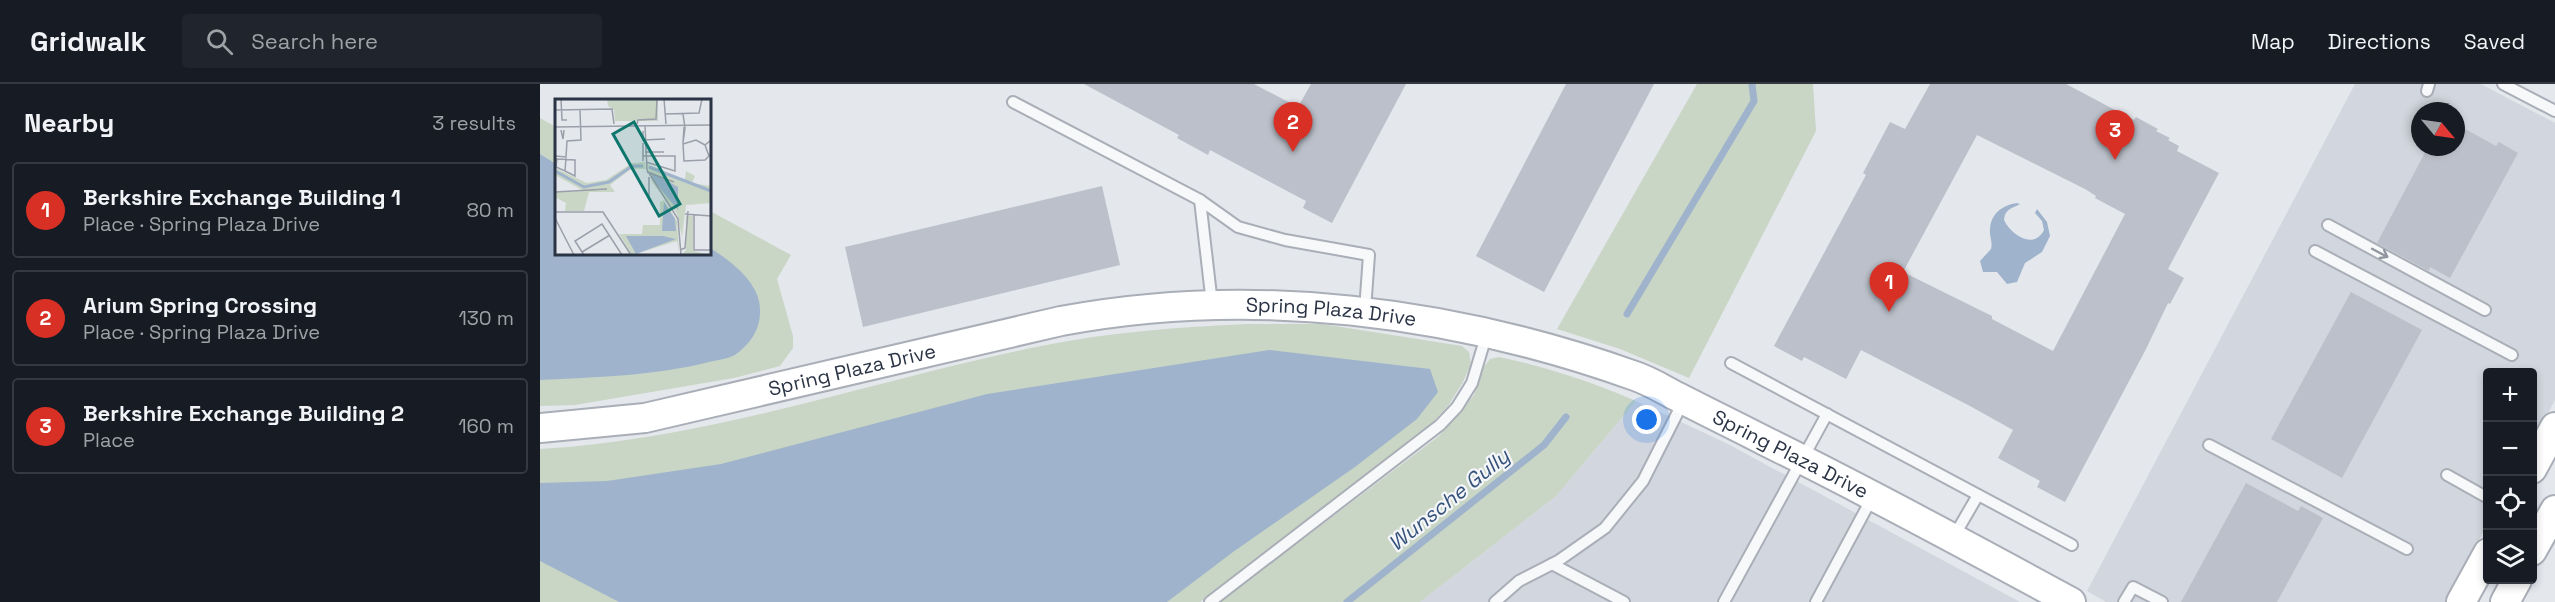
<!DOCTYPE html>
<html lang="en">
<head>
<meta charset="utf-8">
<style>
	:root { --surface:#171b24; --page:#20242c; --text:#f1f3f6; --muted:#9ea1a6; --line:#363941; --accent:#d93025 }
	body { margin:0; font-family:"Space Grotesk",sans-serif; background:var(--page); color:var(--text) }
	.controls { position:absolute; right:18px; bottom:18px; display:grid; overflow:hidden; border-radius:6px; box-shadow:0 3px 9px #0003 }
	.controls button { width:54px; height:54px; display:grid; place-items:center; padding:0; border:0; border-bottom:2px solid var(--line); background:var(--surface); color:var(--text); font:30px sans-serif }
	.compass { position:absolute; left:1871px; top:18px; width:54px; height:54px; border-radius:50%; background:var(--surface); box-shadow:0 3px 9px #0003; rotate:119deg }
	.you { position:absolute; left:1107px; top:336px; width:21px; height:21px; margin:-15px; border:4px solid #fff; border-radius:50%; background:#1a73e8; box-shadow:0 0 0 9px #1a73e833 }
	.badge { display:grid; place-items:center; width:39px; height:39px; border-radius:50%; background:var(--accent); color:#fff; font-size:20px; font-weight:700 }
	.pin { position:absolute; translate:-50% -50px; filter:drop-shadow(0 2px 3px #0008) }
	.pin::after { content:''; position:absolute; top:32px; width:21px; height:18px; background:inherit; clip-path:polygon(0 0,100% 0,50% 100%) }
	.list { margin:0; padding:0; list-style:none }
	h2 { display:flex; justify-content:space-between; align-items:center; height:78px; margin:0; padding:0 24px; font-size:26px }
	h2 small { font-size:20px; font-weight:400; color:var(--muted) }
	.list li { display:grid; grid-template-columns:39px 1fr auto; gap:18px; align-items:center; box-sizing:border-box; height:96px; margin:0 12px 12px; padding:0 12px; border:2px solid var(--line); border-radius:6px }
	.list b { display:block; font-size:22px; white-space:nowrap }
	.list p { margin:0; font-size:20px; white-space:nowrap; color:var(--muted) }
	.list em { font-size:20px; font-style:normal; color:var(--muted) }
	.icon { flex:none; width:33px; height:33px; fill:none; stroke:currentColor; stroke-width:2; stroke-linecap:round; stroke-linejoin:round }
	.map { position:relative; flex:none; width:2015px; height:518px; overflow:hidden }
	header { display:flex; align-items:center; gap:36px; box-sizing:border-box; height:84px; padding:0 30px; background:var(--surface); border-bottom:2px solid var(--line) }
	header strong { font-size:28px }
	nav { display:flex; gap:33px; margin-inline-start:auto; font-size:21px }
	.search { width:420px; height:54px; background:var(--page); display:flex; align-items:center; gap:15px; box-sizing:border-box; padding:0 21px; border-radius:6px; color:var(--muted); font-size:22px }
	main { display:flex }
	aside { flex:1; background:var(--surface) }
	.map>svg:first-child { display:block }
	.built { fill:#d2d6de; fill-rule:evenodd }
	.green { fill:#c9d6c5 }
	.water { fill:#9fb4cc }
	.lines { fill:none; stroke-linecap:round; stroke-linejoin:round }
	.stream { stroke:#9fb4cc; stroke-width:7 }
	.building { fill:#bbc0ca; fill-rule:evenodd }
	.lane-casing { stroke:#a9aeb7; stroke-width:14 }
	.secondary-casing { stroke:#a9aeb7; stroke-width:32 }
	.lane { stroke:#f7f8fa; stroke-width:10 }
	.secondary { stroke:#fff; stroke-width:28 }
	.oneway { stroke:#9196a0 }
	.labels { text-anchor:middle; stroke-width:4.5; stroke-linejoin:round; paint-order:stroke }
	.street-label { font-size:20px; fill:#2b3445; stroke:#f4f6f9 }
	.water-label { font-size:21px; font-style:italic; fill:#34527a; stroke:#f4f6f9 }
	.inset-river { fill:none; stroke:#9fb4cc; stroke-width:3 }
	.inset-road { fill:none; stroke:#9a9fa9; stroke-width:1.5 }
	.view { fill:#0f766e; fill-opacity:0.15; stroke:#0f766e; stroke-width:3 }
	.inset-edge { fill:none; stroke:#2b3445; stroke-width:3 }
</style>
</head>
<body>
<header>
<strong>Gridwalk</strong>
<div class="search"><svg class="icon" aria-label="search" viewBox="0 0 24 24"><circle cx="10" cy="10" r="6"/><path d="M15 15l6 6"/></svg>Search here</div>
<nav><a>Map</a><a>Directions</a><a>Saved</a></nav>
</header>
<main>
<aside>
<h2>Nearby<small>3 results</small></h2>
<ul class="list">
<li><span class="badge">1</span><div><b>Berkshire Exchange Building 1</b><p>Place · Spring Plaza Drive</p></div><em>80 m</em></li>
<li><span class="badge">2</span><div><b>Arium Spring Crossing</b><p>Place · Spring Plaza Drive</p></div><em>130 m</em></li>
<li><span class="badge">3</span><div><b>Berkshire Exchange Building 2</b><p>Place</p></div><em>160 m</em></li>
</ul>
</aside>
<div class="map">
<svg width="2015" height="518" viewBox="0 0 2015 518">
	<rect width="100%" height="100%" fill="#e4e7ec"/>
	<!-- built -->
	<g class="built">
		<path d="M1815 0H1941L2015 39V316L1993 357 1992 288H1948L1947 441 1906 518H1566L1547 507ZM1880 27H1916V63H1880Z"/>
		<polygon points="1096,317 1188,360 1480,518 880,518 1016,412"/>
	</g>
	<!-- green -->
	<g class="green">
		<polygon points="1157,0 1273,0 1276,47 1149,294 1080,265 1017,245"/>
		<polygon points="0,34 16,43 16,170 170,170 170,127 251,171 237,195 253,252 253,264 240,282 194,294 35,321 0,322"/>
		<path d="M708 240H782L922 262 929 268 931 280 923 298 908 322 891 340 660 518H0V365C171 355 334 296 501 262 570 248 639 243 708 240Z"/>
		<path d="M959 273C1006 283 1052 298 1096 317L1016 412 880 518H680L899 352 934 311 943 284 950 275Z"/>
	</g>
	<!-- water -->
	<g class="water">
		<path d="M0 70 16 80V170H170V164C190 176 220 199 220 225 221 245 211 259 195 271 188 275 177 276 169 278 114 292 56 293 0 296Z"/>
		<path d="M1477 119 1480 120C1471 125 1465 125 1464 136 1471 151 1494 166 1504 146L1502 137 1495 129 1497 125 1507 138 1510 152 1502 168 1485 179 1477 198 1467 200 1457 188H1443L1440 177 1451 165C1453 158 1449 152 1450 145 1451 129 1463 121 1477 119Z"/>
		<polygon points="729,266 890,285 898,308 877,335 815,383 693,468 627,518 79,518 0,477 0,399 67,397 181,380 447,310"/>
	</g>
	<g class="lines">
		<!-- stream -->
		<g class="stream">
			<polyline points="1087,230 1214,17 1212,0"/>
			<polyline points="807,518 1004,361 1026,333"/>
		</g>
	</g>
	<!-- building -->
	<g class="building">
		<polygon points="544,0 714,0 758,23 771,0 866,0 792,139 763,124 766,117 670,66 668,71 637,54 639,51"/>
		<polygon points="1026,0 1114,0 1004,208 936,172"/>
		<path d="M1390 0H1526L1594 36 1596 33 1618 45 1616 47 1630 54 1628 56 1639 62 1637 67 1679 89 1628 185 1644 194 1630 220 1628 219 1606 265 1525 418 1497 403 1500 397 1458 374 1473 346 1430 322 1321 266 1306 295 1264 273 1262 277 1234 262 1326 91 1323 89 1350 38 1365 45ZM1437 51 1545 105 1556 112 1555 114 1585 130 1513 267 1452 235V232L1363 188Z"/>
		<polygon points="1916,40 1956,62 1959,58 1978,69 1910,194 1890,183 1889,187 1837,159 1888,63 1916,63"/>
		<polygon points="562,102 580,181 323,243 305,163"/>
		<polygon points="1811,208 1882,246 1802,394 1731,355"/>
		<polygon points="1706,399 1758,427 1761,422 1783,434 1737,518 1641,518"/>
	</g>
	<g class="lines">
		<defs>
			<g id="lane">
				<polyline points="1963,0 2015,27"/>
				<polyline points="1887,7 1889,0"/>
				<polyline points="473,18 660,116 698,143 745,156 829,171 825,226"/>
				<polyline points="660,116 672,220"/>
				<polyline points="1788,141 1945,226"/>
				<polyline points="1775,167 1972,271"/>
				<polyline points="1191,279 1532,461"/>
				<polyline points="1669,361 1867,465"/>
				<polyline points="1907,391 1948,414"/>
				<polyline points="1413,454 1438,411"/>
				<polyline points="1012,480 1084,518"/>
				<polyline points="670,518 900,341 917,323 932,299 947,249"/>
				<polyline points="955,518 979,497 1018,477 1065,444 1103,397 1144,316"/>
				<polyline points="1184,518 1287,330"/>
				<polyline points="1276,518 1333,412"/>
				<polyline points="1584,518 1593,503 1622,518"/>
			</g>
			<g id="secondary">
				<path id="s1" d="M0 344 105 334 521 237C712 201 913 227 1095 292 1110 297 1124 306 1138 313 1167 328 1196 342 1225 357 1328 408 1430 463 1531 518"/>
				<polyline points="1992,385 2015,343"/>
				<polyline points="1992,467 2015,426"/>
				<polyline points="1921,518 1948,469"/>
				<polyline points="1965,518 1977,496"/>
			</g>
		</defs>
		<!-- lane casing -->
		<use href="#lane" class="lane-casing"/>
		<!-- secondary casing -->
		<use href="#secondary" class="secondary-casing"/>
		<!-- lane -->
		<use href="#lane" class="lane"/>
		<!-- secondary -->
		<use href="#secondary" class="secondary"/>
	</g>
	<!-- one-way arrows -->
	<defs><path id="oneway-shaft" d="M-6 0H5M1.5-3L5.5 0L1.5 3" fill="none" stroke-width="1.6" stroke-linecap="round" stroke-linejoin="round" transform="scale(1.5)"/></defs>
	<use class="oneway" href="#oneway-shaft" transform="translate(1840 169) rotate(28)"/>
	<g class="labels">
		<!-- street labels -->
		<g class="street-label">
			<text dy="7" stroke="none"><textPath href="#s1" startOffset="804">Spring Plaza Drive</textPath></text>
			<text dy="7" stroke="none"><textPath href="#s1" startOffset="318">Spring Plaza Drive</textPath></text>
			<text dy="7" stroke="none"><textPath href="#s1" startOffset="1290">Spring Plaza Drive</textPath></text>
		</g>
		<!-- water labels -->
		<g class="water-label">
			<text transform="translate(909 416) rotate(-39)" y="7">Wunsche Gully</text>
		</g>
	</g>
	<!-- overview -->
	<g transform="translate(15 15)">
		<rect width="156" height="156" fill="#e4e7ec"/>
		<path d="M52 0H103V22H60L59 11 53 7ZM90 63 91 70H76L55 86 60 93H34L29 112H10L11 104 0 98V93L29 92 0 76V69L32 84 51 81 77 64ZM92 65 130 81 131 72 140 77 137 84 156 87V104L131 106 127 138 122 115 97 83ZM109 101 122 122 124 152 122 142 77 156 64 135H87L88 126H105V103ZM131 117H138V152L156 156H127L131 151Z" fill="#c9d6c5"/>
		<path d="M96 73 123 88V111L98 81ZM109 103 120 120 121 132H107ZM71 137H108L121 140 81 155Z" fill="#9fb4cc"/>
		<path class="inset-river" d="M94 68 156 92M0 72 29 88 54 83 77 67H88"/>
		<path class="inset-road" d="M6 0 7 21H12M109 0 111 25M0 11 57 10 59 25M110 15 144 14 147 0M128 15 130 29 128 44 129 28M82 25 83 21 101 20 102 0M90 26 92 71 123 120 126 156M0 28 156 26M6 31 8 40 9 31M88 32V41L110 40M88 44V62M128 44 129 62 150 61 156 55M128 45 141 41 150 46M90 53H109M0 57 11 58 12 42 26 41 25 11M88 57H120V72L91 63M154 57 150 46 155 42M2 59 1 68 10 72 11 59M2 60 20 61V77L10 72M92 73 119 83M0 93 52 90M94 97V78M0 113H48L76 156M130 115 156 117M139 115V151H156M0 119 19 156M125 151 130 149 133 112M27 153 55 136M29 156 20 142 47 125 67 156"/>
		<path class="view" d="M79 23 125 105 104 117 58 35Z"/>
		<rect width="156" height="156" class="inset-edge"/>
	</g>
</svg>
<div class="controls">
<button>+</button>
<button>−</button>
<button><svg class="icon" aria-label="locate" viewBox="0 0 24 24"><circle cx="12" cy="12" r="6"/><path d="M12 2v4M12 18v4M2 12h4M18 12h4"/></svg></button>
<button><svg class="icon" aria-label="layers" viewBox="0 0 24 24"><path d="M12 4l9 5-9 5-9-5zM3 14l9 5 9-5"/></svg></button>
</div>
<svg class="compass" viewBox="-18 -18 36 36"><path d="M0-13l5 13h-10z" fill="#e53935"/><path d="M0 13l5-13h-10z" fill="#9ea1a6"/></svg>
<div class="you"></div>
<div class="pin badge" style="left:1349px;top:228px">1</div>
<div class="pin badge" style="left:753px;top:68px">2</div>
<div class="pin badge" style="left:1575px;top:76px">3</div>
</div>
</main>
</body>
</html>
